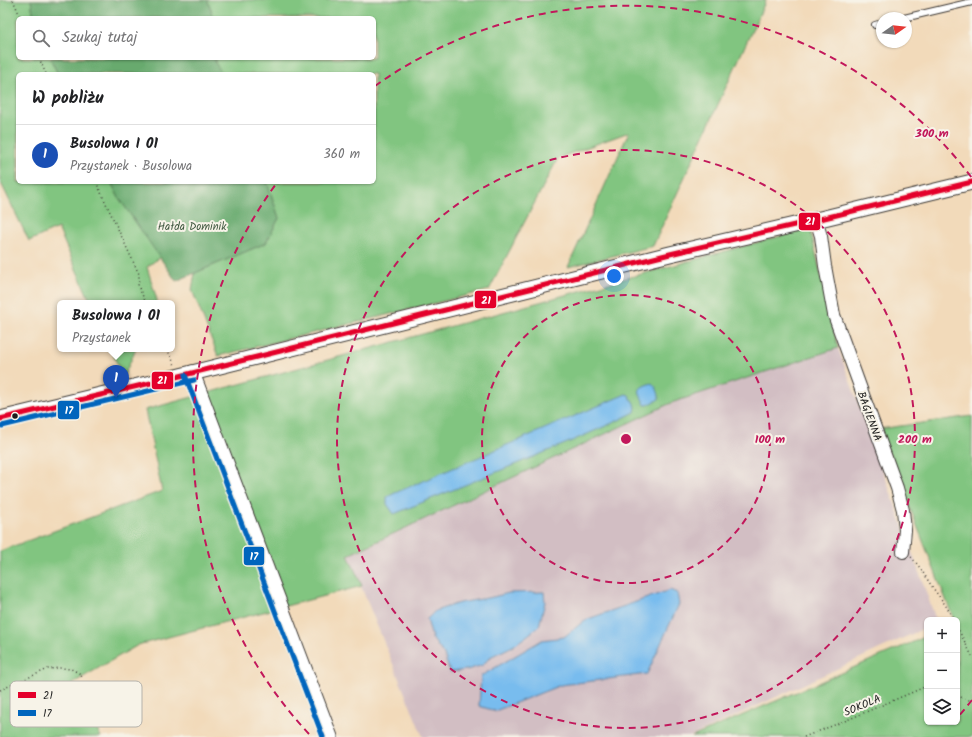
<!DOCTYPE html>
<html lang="pl">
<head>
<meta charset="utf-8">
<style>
	:root { --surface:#fff; --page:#f2f2f2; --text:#202124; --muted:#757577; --line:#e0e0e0; --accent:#db2777 }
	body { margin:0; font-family:Kalam,sans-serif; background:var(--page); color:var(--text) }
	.controls { position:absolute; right:12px; bottom:12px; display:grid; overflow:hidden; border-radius:6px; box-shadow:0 1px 3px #0004 }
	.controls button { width:36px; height:36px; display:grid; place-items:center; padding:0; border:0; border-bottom:1px solid var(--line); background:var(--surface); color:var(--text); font:20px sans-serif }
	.compass { position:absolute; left:876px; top:12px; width:36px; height:36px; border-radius:50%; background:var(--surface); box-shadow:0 1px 3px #0004; rotate:76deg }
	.you { position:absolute; left:614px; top:276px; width:14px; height:14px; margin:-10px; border:3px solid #fff; border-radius:50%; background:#1a73e8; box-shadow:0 0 0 6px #1a73e833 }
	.badge { display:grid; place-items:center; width:26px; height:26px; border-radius:50%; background:var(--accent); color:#fff; font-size:13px; font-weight:700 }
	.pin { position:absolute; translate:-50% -33px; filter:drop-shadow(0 1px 2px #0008) }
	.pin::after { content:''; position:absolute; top:21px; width:14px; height:12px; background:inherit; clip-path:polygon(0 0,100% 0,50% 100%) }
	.popup { position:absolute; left:57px; top:300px; width:118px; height:52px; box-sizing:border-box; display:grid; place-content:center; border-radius:6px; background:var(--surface); filter:drop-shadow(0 1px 3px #0005); font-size:13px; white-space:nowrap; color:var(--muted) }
	.popup b { font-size:15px; color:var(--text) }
	.popup::after { content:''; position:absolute; left:50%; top:100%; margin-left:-8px; border:8px solid transparent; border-top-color:var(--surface) }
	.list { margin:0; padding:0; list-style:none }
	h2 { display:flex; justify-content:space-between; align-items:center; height:52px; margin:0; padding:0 16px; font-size:17px }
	h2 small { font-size:13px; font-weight:400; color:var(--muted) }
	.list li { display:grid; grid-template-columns:26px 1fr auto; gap:12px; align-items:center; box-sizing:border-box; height:60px; padding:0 16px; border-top:1px solid var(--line) }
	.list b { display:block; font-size:15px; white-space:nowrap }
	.list p { margin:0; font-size:13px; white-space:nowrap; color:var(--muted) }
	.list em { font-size:13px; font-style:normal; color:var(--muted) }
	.icon { flex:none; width:22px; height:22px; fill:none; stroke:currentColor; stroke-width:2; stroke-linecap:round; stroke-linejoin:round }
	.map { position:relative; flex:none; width:972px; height:737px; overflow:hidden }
	.search { position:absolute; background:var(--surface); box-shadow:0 1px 3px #0004; left:16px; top:16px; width:360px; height:44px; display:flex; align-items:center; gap:10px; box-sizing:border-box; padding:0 14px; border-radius:6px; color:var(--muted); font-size:15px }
	.panel { position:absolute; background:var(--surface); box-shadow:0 1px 3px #0004; left:16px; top:72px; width:360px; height:112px; border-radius:6px }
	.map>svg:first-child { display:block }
	.industrial { fill:#d2bec3 }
	.green { fill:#81c580; stroke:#4e704e }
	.forest { fill:#68aa6e; stroke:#426345 }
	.water { fill:#78bcee; stroke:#4a6c85 }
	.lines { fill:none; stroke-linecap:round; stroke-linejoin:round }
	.service-casing { stroke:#3c3834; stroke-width:8 }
	.minor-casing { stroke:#3c3834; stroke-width:14 }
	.tertiary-casing { stroke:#3c3834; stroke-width:17 }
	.path { stroke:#3c3834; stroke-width:1.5; stroke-dasharray:1 3; stroke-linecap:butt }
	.service { stroke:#fff; stroke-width:6 }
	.minor { stroke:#fff; stroke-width:12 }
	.tertiary { stroke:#fff; stroke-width:15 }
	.bus-1-casing { stroke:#f7f3e8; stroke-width:8 }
	.bus-2-casing { stroke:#f7f3e8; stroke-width:8 }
	.bus-1 { stroke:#e4002b; stroke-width:5 }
	.bus-2 { stroke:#0065bd; stroke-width:5 }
	.ring { fill:none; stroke:#c2185b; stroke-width:2; stroke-dasharray:7 5 }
	.bus-dot { fill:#1c1c1c; stroke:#f7f3e8; stroke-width:1.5 }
	.labels { text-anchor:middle; stroke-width:4; stroke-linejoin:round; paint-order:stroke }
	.park-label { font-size:11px; fill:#3f573f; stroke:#f7f3e8 }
	.street-label { font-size:11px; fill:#1c1c1c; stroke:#f7f3e8 }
	.key { fill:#f7f3e8; stroke:#b5b2ab; stroke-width:1 }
	.key-label { font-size:11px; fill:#1c1c1c }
	.centre { fill:#c2185b; stroke:#f7f3e8; stroke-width:2 }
	.ring-label { font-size:12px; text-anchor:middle; font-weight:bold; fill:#c2185b; stroke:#f7f3e8; stroke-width:4; stroke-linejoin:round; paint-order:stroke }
	.line-badge { stroke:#f7f3e8; stroke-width:1.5 }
	.badge-label { font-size:11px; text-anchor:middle; font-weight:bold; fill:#fff }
</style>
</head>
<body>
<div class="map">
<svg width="972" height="737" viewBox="0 0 972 737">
	<rect width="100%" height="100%" fill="#f7f3e8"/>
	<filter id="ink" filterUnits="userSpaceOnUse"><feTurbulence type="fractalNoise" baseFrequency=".025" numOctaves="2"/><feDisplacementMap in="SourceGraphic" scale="8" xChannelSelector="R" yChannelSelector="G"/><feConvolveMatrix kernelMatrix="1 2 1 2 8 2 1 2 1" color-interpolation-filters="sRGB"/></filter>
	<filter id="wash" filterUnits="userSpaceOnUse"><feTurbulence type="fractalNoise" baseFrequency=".012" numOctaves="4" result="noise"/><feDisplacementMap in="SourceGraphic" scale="16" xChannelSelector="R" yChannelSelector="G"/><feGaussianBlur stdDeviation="0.9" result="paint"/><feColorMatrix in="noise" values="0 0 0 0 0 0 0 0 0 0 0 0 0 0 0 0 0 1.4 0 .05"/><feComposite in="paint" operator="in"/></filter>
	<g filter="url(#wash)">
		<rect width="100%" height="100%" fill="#f2daba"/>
		<!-- industrial -->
		<polygon class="industrial" points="838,348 891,493 936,620 927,620 927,627 690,737 423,737 348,555 671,403"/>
		<!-- green -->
		<g class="green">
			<polygon points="0,0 31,0 34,18 18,18 18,58 50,58 58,74 18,74 18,182 111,182 119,198 160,257 147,267 157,300 156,303 91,303 58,228 29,241 0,181"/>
			<polygon points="207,0 766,0 653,246 568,267 629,132 558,158 489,290 218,356 192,290 195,273 266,243 279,218 267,182 374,182 374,74 223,74 215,63 215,58 374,58 374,18 212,18 211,9"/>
			<polygon points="810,228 838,348 671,403 348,555 362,586 138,645 73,683 101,737 0,737 0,551 162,491 145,410"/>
			<polygon points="111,349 136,349 123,378"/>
			<polygon points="972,416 972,737 692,737 927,636 927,722 957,722 957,620 954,620 879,429"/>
		</g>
		<!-- forest -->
		<g class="forest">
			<polygon points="31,0 207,0 211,9 212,18 34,18"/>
			<polygon points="50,58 215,58 215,63 223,74 58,74"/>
			<polygon points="111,182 267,182 279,218 266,243 176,281 119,198"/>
		</g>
		<!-- water -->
		<g class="water">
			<path d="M652 383C657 388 659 392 659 399L648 405H645C639 392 634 388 652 383Z"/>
			<polygon points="626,394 629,395 636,407 635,412 617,421 565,444 394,514 387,504 387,497 395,493"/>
			<polygon points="670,590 677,593 679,604 647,674 561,685 495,711 479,706 481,676 542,640 564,637 585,620"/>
			<polygon points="544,592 545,602 539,626 528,635 513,646 490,657 483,665 467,670 450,672 444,655 432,638 427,619 435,611 459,603 493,597 509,593"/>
		</g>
	</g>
	<g filter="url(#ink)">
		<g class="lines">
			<defs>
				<g id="service">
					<polyline points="904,18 972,2"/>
					<polyline points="875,25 882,23"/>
				</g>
				<polyline id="minor" points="816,220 821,236 825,266 834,315 897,488 903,510 905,530 903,552"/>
				<g id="tertiary">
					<polyline points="192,373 330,737"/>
					<polyline points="0,419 180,376 670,254 816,220 972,182"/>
				</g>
			</defs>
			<!-- service casing -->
			<use href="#service" class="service-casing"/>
			<!-- minor casing -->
			<use href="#minor" class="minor-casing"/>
			<!-- tertiary casing -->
			<use href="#tertiary" class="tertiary-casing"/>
			<!-- path -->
			<g class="path">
				<polyline points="13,0 21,18"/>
				<polyline points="39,58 46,74"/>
				<polyline points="96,182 139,274 139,278 138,286 146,303"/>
				<polyline points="167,349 175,365"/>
				<path d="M911 557C919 565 925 576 931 585 939 597 948 607 954 620"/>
				<polyline points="957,627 972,656"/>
				<polyline points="0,690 48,669 61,668 71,669 79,673 82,677"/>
				<polyline points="957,696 972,701"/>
				<polyline points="804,737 847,720 927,686"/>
			</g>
			<!-- service -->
			<use href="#service" class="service"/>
			<!-- minor -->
			<use href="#minor" class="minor"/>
			<!-- tertiary -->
			<use href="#tertiary" class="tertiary"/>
			<defs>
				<polyline id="bus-1" points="0,419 180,376 670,254 816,220 972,182"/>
				<g id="bus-2">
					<polyline points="185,375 323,737"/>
					<polyline points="2,426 194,380"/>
				</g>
			</defs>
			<!-- bus-1 casing -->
			<use href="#bus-1" class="bus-1-casing"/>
			<!-- bus-2 casing -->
			<use href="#bus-2" class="bus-2-casing"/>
			<!-- bus-1 -->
			<use href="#bus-1" class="bus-1"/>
			<!-- bus-2 -->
			<use href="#bus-2" class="bus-2"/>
		</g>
	</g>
	<!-- distance rings -->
	<g class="ring">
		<circle cx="626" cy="439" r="144"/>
		<circle cx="626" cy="439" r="289"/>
		<path d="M972 700A433 433 0 0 1 958 717M309 734A433 433 0 0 1 276 184M375 86A433 433 0 0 1 972 178"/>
	</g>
	<!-- markers -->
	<circle class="bus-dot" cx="15" cy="416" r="3.5"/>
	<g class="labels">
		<!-- park labels -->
		<g class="park-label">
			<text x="192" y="230">Hałda Dominik</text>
		</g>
		<!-- street labels -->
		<g class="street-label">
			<text transform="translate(870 416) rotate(70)" y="4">BAGIENNA</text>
			<text transform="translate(862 705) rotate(-23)" y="4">SOKOLA</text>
		</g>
	</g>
	<!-- legend -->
	<rect x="10" y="681" width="132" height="46" rx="6" class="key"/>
	<rect x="18" y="692" width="18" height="6" fill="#e4002b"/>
	<rect x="18" y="710" width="18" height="6" fill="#0065bd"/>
	<g class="key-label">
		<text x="43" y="699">21</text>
		<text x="43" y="717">17</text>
	</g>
	<circle cx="626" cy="439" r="6" class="centre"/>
	<g class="ring-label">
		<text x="932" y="137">300 m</text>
		<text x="770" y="443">100 m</text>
		<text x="915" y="443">200 m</text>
	</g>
	<g class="line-badge">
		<rect x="798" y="212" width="23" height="19" rx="4" fill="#e4002b"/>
		<rect x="474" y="290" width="23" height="19" rx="4" fill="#e4002b"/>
		<rect x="151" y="371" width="23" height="19" rx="4" fill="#e4002b"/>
		<rect x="57" y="400" width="23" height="20" rx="4" fill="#0065bd"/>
		<rect x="243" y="546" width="22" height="20" rx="4" fill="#0065bd"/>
	</g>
	<g class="badge-label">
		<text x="810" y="225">21</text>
		<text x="486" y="304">21</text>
		<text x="162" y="384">21</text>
		<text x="69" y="414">17</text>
		<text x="254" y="560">17</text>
	</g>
</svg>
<div class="controls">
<button>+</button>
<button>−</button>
<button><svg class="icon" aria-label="layers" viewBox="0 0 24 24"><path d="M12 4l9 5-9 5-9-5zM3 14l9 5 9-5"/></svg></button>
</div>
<svg class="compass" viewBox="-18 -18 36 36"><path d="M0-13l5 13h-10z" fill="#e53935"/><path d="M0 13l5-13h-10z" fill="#757577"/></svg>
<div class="you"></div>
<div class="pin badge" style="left:116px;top:398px;background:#1a4fb4">1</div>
<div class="popup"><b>Busolowa I 01</b>Przystanek</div>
<div class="search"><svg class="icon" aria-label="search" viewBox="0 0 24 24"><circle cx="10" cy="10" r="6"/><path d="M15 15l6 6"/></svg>Szukaj tutaj</div>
<section class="panel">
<h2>W pobliżu<small></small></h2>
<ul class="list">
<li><span class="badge" style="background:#1a4fb4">1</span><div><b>Busolowa I 01</b><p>Przystanek · Busolowa</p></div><em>360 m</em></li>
</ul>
</section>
</div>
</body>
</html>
